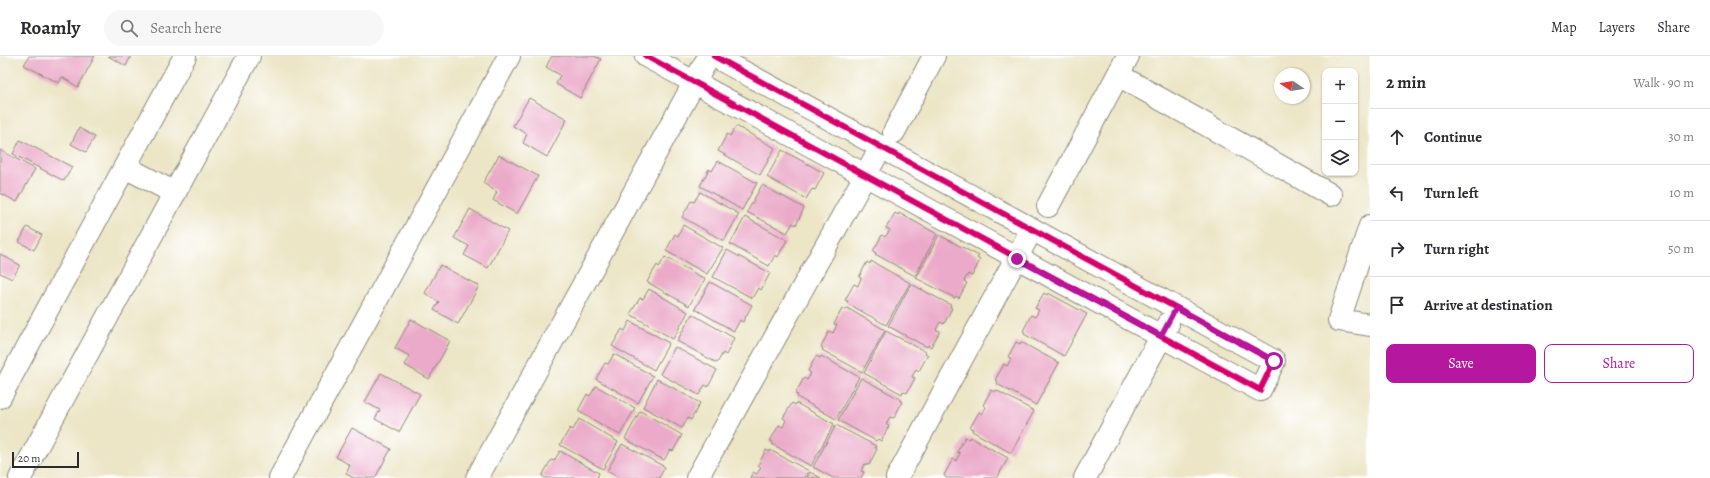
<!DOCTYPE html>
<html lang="en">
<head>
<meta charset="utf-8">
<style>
	:root { --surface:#fff; --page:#f7f7f7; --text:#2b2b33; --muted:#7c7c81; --line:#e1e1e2; --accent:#b5179e }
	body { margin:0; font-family:Alegreya,serif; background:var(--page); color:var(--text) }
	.controls { position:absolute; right:12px; top:12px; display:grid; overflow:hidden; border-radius:8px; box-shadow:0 1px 3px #0004 }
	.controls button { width:36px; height:36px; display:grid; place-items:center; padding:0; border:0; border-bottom:1px solid var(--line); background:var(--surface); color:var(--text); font:20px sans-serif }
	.compass { position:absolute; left:1274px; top:12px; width:36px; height:36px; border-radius:50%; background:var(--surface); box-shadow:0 1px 3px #0004; rotate:282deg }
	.scale { position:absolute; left:12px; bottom:10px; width:67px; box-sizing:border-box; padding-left:4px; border:2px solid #2b2b2b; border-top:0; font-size:11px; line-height:14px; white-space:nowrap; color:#2b2b2b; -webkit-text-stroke:3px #fff; paint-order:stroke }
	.stop { position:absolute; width:12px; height:12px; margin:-9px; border:3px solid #b5179e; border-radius:50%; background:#fff }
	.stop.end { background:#b5179e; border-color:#fff; box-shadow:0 1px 4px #0008 }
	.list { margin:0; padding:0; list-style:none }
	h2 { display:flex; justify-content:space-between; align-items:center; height:52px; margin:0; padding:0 16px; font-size:17px }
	h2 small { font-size:13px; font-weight:400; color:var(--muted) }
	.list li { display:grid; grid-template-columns:26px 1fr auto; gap:12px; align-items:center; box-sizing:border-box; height:56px; padding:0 16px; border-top:1px solid var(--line) }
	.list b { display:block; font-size:15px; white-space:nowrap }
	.list em { font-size:13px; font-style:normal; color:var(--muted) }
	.actions { display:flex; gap:8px; padding:12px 16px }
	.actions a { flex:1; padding:9px 0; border:1px solid var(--accent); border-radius:8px; text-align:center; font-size:14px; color:var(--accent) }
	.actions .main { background:var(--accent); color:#fff }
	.icon { flex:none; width:22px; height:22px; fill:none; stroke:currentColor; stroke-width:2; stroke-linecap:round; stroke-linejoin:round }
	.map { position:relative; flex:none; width:1370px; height:422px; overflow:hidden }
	header { display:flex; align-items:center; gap:24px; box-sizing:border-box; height:56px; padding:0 20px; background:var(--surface); border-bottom:1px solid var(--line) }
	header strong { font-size:19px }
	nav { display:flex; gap:22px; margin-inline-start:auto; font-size:14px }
	.search { width:280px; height:36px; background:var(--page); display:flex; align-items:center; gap:10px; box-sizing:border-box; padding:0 14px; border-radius:22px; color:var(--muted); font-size:15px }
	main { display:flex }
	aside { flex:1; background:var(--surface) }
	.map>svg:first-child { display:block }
	.building { fill:#ebaac9 }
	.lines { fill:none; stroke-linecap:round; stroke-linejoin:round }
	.minor-casing { stroke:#8c8878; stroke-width:24 }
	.minor { stroke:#fff; stroke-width:22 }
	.cycleway-casing { stroke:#fff; stroke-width:8 }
	.cycleway { stroke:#d6006c; stroke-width:6 }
	.route { stroke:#b5179e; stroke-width:5 }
</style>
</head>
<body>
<header>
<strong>Roamly</strong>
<div class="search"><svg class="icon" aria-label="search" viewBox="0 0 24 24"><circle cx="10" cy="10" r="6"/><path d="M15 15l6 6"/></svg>Search here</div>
<nav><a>Map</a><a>Layers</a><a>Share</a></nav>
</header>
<main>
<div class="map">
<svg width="1370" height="422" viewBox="0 0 1370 422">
	<rect width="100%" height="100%" fill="#fff"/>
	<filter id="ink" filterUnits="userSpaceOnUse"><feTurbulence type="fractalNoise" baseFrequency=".025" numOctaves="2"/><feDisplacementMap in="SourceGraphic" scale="8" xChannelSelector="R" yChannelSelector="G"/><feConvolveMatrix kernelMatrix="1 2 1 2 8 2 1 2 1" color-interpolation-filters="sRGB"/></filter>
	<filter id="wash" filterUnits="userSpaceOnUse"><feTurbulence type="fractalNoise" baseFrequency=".012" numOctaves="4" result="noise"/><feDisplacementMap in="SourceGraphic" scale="16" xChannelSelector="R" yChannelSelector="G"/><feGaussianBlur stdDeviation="0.9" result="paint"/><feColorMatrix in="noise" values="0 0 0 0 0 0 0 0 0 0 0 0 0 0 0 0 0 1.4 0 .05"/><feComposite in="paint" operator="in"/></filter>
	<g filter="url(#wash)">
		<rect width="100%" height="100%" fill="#ece5c6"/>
		<g id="blocks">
			<!-- building -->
			<g class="building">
				<polygon points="29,0 95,0 78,31 62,21 59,27 24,9"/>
				<polygon points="108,0 131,0 126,10"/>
				<polygon points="552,0 594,0 601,3 580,42 556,28 560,19 546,11"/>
				<polygon points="529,42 567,63 547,101 523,87 527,78 513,70"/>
				<polygon points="736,70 775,92 760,119 718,95 727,78 730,80"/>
				<polygon points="79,72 95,81 86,96 71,88"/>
				<polygon points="20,84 72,111 64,125 13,98"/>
				<polygon points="0,94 35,113 17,146 0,137"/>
				<polygon points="782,94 824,117 815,134 812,133 806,143 767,121"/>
				<polygon points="499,99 538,120 517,158 493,144 497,136 483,127"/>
				<polygon points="718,105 757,127 742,154 700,130 709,113 712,115"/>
				<polygon points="762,129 804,152 796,169 793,167 787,177 747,156"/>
				<polygon points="700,136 739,158 724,185 682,161 691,145 694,146"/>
				<polygon points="470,153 508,175 488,212 464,199 469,190 454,182"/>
				<polygon points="895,157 898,159 899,157 937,178 915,220 875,198 876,197 873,195 882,179 885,181 890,174 886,172"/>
				<polygon points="745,161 787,184 778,201 775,199 769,210 730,188"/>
				<polygon points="683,169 723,192 707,218 666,195 675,178 678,180"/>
				<polygon points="27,171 42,179 34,194 19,186"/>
				<polygon points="939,179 979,200 977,202 980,204 972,220 968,218 964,225 967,227 959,242 956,240 955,242 916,222"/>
				<polygon points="727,194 770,217 761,234 758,232 752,242 713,221"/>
				<polygon points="0,198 20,209 12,223 0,217"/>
				<polygon points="665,201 705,223 689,250 647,226 657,209 659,211"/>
				<polygon points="871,205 910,227 886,269 847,247 848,245 845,244 854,228 858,230 861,222 859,221 867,206 870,208"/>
				<polygon points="440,209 479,230 458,268 434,254 439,246 425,237"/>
				<polygon points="710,226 752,249 743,266 740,264 734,275 695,253"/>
				<polygon points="911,228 951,249 950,251 952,252 944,268 940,266 936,274 940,275 931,291 928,289 927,291 888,270"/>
				<polygon points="649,233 688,256 673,283 630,258 640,242 643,243"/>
				<polygon points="1044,237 1047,239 1048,237 1087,258 1064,300 1024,278 1025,276 1023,275 1031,259 1035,261 1039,254 1035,252"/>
				<polygon points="847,252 885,274 862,316 822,294 823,292 821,291 829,275 833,277 837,269 834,268 842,253 846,254"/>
				<polygon points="692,258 734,282 726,299 723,297 717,307 677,285"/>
				<polygon points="411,263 450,285 429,323 405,309 410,300 395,292"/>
				<polygon points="630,265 669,287 654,314 612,290 622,273 625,275"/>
				<polygon points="886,275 926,296 925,297 928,299 919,315 916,313 912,321 915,322 907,337 903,335 902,338 864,317"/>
				<polygon points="1016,286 1020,288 1021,286 1059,307 1036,349 997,328 998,326 995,324 1004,308 1007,310 1011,303 1008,301"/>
				<polygon points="675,291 717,314 708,331 705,329 699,339 660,318"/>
				<polygon points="614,298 653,320 638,347 596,323 605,307 608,308"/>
				<polygon points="816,300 820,302 821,300 859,321 836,363 797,341 798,339 795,338 804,322 807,324 811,317 808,315"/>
				<polygon points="381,317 420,338 399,376 375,363 380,354 365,346"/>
				<polygon points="861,322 900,343 900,345 902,346 894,362 890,361 886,368 889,370 881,385 878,383 876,385 838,364"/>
				<polygon points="657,323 700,347 691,364 688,362 682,372 643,351"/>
				<polygon points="596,330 635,352 620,379 578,355 587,338 590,340"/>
				<polygon points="991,334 995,336 996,334 1034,355 1011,397 972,375 973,373 970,372 979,356 982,358 986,351 983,349"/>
				<polygon points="792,347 795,349 796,347 834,368 811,410 772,388 773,386 770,385 779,369 783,371 786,364 783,362"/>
				<polygon points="640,355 682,379 673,395 670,394 664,404 625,383"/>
				<polygon points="579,363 618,386 603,413 560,389 570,372 573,374"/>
				<polygon points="836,369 876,390 875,392 877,393 869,409 865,408 861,415 864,416 861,422 833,422 813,411"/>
				<polygon points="352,372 391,393 375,422 354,422 346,418 350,409 336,401"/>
				<polygon points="965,381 969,383 970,381 1008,402 997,422 946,422 944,419 953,403 956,405 960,397 957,396"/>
				<polygon points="622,388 665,411 659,422 620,422 607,415"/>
				<polygon points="766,394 770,396 770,394 809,415 805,422 750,422 753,416 757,418 761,411 758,409"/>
				<polygon points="560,395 599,417 597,422 545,422 542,420 551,404 554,405"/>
				<polygon points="810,416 821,422 807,422"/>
			</g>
		</g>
	</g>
	<g filter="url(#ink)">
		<use href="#blocks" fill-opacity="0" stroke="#8c8878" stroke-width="1"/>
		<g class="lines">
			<defs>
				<g id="minor">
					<polyline points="646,0 1260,334 1274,305 714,0"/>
					<polyline points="1118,19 1331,139"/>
					<polyline points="894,76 934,0"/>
					<polyline points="125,111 175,137"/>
					<polyline points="1048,150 1128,0"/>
					<polyline points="1370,170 1339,264 1370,269"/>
					<polyline points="0,341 185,0"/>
					<polyline points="20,422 249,0"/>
					<polyline points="280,422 509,0"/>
					<polyline points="477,422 709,0"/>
					<polyline points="697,422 881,91"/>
					<polyline points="897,422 1032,173"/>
					<polyline points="1085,422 1168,268"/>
				</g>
			</defs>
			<!-- minor casing -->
			<use href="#minor" class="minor-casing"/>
			<!-- minor -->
			<use href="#minor" class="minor"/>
			<defs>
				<polyline id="cycleway" points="646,0 1260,334 1274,305 714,0"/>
			</defs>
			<!-- cycleway casing -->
			<use href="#cycleway" class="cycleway-casing"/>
			<!-- cycleway -->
			<use href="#cycleway" class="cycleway"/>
		</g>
	</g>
	<g class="lines" filter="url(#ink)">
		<!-- route -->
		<polyline class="route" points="1017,203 1161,280 1176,252 1274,305"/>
	</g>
</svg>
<div class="controls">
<button>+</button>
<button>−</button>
<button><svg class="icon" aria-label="layers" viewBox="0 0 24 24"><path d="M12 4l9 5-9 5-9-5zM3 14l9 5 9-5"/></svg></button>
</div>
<svg class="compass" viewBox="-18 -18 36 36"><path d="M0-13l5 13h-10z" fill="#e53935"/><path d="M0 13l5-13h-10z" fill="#7c7c81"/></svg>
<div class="scale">20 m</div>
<div class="stop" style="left:1274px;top:305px"></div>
<div class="stop end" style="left:1017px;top:203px"></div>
</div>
<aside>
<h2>2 min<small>Walk · 90 m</small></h2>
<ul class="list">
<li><svg class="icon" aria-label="ahead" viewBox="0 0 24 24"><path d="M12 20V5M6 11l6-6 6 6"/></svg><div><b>Continue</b></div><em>30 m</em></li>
<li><svg class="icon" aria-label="left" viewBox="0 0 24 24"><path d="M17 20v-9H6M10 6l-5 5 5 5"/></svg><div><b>Turn left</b></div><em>10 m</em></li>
<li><svg class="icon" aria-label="right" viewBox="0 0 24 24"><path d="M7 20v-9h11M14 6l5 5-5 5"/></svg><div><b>Turn right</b></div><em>50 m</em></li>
<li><svg class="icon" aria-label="arrive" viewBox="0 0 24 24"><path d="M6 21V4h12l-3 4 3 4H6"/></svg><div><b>Arrive at destination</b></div></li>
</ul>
<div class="actions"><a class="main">Save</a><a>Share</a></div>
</aside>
</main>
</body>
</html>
